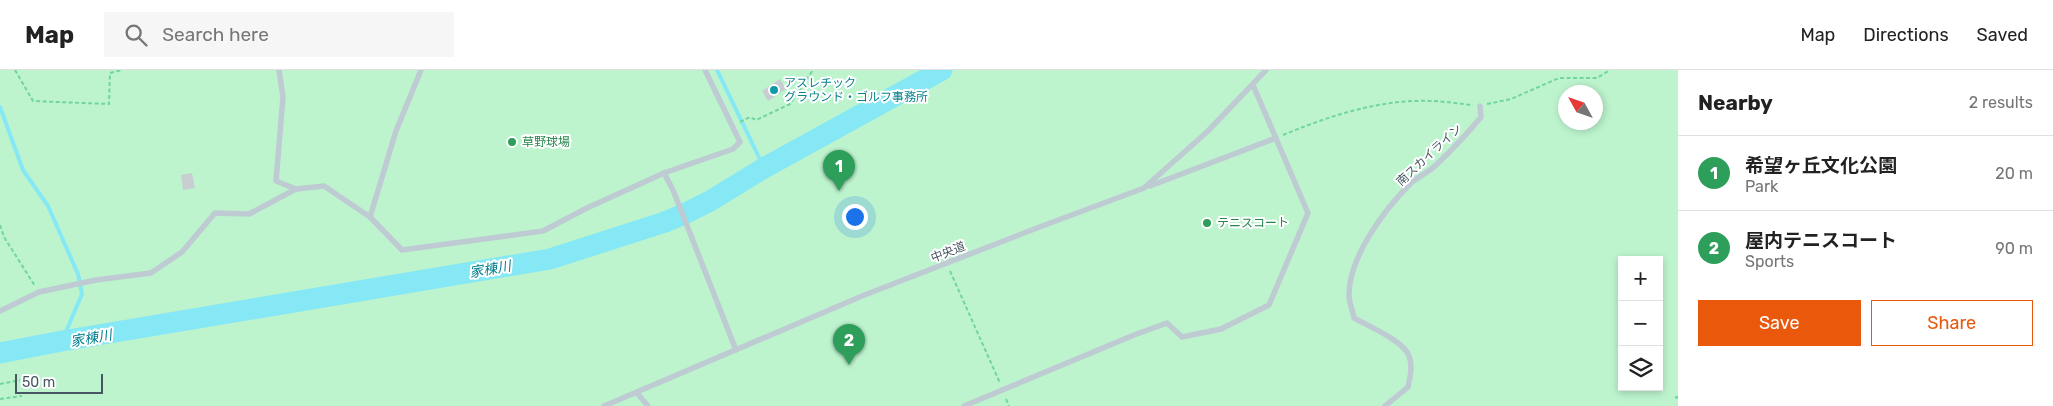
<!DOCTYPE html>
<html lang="en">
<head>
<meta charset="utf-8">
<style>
	:root { --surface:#fff; --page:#f6f6f6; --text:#222; --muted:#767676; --line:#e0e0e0; --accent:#ea580c }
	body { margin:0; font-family:Rubik,"Noto Sans JP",sans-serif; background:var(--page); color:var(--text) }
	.controls { position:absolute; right:15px; bottom:15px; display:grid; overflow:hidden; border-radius:0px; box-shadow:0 2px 8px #0003 }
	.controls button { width:45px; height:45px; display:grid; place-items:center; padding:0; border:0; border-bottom:1px solid var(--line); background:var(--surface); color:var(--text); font:25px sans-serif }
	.compass { position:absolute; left:1558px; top:15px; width:45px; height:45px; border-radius:50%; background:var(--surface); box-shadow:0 2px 8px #0003; rotate:310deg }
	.scale { position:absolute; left:15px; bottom:12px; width:88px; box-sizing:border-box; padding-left:5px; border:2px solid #475761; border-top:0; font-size:14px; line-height:18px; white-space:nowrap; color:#475761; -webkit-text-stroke:4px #fff; paint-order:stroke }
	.you { position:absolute; left:854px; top:146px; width:18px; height:18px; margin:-12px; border:4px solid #fff; border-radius:50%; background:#1a73e8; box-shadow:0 0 0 8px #1a73e833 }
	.badge { display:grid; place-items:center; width:32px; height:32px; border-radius:50%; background:var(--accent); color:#fff; font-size:16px; font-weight:700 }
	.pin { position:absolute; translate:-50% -41px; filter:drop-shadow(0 1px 2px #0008) }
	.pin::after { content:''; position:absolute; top:26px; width:18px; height:15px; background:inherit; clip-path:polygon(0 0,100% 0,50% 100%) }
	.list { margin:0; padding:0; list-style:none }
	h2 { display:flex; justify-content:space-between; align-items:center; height:65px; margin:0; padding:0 20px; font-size:21px }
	h2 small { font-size:16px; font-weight:400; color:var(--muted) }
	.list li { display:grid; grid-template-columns:32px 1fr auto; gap:15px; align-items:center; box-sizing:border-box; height:75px; padding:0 20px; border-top:1px solid var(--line) }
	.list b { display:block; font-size:19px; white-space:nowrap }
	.list p { margin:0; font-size:16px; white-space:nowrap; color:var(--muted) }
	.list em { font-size:16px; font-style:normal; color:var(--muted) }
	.actions { display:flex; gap:10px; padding:15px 20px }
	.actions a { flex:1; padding:11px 0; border:1px solid var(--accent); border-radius:0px; text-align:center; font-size:18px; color:var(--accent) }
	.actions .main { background:var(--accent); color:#fff }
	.icon { flex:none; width:28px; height:28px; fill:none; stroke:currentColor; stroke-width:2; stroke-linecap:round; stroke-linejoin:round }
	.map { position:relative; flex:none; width:1678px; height:336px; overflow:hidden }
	header { display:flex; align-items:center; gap:30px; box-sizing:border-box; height:70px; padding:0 25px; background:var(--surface); border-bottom:1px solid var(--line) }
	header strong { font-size:24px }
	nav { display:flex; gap:28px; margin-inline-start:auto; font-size:18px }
	.search { width:350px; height:45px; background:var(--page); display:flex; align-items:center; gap:12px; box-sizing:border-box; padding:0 18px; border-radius:0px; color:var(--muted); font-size:19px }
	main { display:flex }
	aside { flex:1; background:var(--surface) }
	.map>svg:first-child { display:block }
	.green { fill:#bdf4ce; fill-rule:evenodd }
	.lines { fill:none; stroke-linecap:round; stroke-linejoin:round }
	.stream { stroke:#86e8f5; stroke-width:4 }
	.river { stroke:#86e8f5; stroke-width:21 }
	.building { fill:#c8cdd2 }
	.path { stroke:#71d69b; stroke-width:2; stroke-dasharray:4 2.5; stroke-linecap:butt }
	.service { stroke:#becbd2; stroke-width:5.5 }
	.culture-dot { fill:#0f9aa8; stroke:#fff; stroke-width:2 }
	.leisure-dot { fill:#2e9e5b; stroke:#fff; stroke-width:2 }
	.labels { text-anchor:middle; stroke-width:4; stroke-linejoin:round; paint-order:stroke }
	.culture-label { font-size:12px; fill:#0d838f; stroke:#fff; text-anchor:start }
	.leisure-label { font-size:12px; fill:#27864d; stroke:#fff; text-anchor:start }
	.street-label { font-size:12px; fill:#475761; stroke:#fff }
	.water-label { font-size:14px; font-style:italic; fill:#048090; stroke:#fff }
</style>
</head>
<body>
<header>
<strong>Map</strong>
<div class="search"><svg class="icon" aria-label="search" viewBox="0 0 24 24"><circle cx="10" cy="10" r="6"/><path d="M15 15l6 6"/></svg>Search here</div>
<nav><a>Map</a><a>Directions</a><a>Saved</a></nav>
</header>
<main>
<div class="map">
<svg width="1678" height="336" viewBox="0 0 1678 336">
	<rect width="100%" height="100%" fill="#f4f1f2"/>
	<!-- green -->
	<path class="green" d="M0 0H1678V336H0ZM1566 22H1596V52H1566ZM1622 190H1659V317H1622Z"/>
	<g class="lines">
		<!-- stream -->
		<g class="stream">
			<polyline points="717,0 764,98"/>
			<polyline points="0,37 23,100 48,136 78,204 82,224 62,271"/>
		</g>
		<!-- river -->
		<polyline class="river" points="0,283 62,271 550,189 665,152 684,144 710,131 764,98 942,0"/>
	</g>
	<!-- building -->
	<g class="building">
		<polygon points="780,9 786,19 768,31 762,21"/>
		<polygon points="192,103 195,118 183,120 181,105"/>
	</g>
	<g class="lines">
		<!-- path -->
		<g class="path">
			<polyline points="15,0 33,31 109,34 110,3 122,0"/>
			<polyline points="1487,34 1511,29 1559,8 1597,8 1610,0"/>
			<polyline points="740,52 750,47 756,50 790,34 813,0"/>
			<path d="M1283 65C1329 46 1380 29 1431 31 1445 31 1459 34 1473 35"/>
			<polyline points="0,155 4,167 35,216"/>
			<polyline points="950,201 1000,313"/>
			<polyline points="0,314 20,310"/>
			<polyline points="1678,327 1676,327 1678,331"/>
			<polyline points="0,329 22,326"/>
			<polyline points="1006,329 1009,336"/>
		</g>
		<!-- service -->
		<g class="service">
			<polyline points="279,0 283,27 276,111 296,119"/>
			<polyline points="705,0 740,72 733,79 664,103 673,120 736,280"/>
			<polyline points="1150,116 1276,68"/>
			<polyline points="370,147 396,61 421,0"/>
			<polyline points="0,241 39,222 96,210 151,203 182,182 215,143 249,144 296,119 324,116 370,147 402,180 543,161 587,138 664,103"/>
			<polyline points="637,323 648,336"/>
			<polyline points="604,336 862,226 1037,158 1144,118 1208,61 1266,0"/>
			<polyline points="964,336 1134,265 1167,253 1182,267 1221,259 1269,235 1308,143 1253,15"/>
			<path d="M1385 336 1408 317C1410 308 1413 296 1409 286 1404 271 1368 256 1354 248 1353 241 1349 233 1349 225 1349 186 1385 139 1411 113 1419 106 1429 102 1436 95 1452 80 1467 64 1481 47L1480 36"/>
		</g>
	</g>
	<!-- markers -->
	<circle class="culture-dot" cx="774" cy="20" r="5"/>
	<g class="leisure-dot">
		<circle cx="512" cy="72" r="5"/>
		<circle cx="1207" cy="153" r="5"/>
	</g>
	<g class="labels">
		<!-- culture labels -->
		<g class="culture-label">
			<text x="784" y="17">アスレチック<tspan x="784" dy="14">グラウンド・ゴルフ事務所</tspan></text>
		</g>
		<!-- leisure labels -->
		<g class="leisure-label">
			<text x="522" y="76">草野球場</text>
			<text x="1217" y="157">テニスコート</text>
		</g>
		<!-- street labels -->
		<g class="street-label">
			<text transform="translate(1429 85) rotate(-43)" y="4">南スカイライン</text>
			<text transform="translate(948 182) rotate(-21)" y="4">中央道</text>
		</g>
		<!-- water labels -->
		<g class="water-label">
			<text transform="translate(490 199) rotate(-10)" y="5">家棟川</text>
			<text transform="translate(91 268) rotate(-10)" y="5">家棟川</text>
		</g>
	</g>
</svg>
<div class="controls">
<button>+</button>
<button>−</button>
<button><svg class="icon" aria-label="layers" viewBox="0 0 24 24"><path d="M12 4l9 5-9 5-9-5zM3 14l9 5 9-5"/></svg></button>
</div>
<svg class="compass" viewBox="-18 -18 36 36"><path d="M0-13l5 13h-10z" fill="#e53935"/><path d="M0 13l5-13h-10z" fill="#767676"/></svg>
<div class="scale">50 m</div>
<div class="you"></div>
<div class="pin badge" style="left:839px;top:121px;background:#2e9e5b">1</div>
<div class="pin badge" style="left:849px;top:295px;background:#2e9e5b">2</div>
</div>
<aside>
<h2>Nearby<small>2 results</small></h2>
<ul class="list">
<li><span class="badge" style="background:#2e9e5b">1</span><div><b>希望ヶ丘文化公園</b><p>Park</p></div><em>20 m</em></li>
<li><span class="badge" style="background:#2e9e5b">2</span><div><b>屋内テニスコート</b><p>Sports</p></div><em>90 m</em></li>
</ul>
<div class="actions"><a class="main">Save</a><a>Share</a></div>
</aside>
</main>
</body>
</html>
